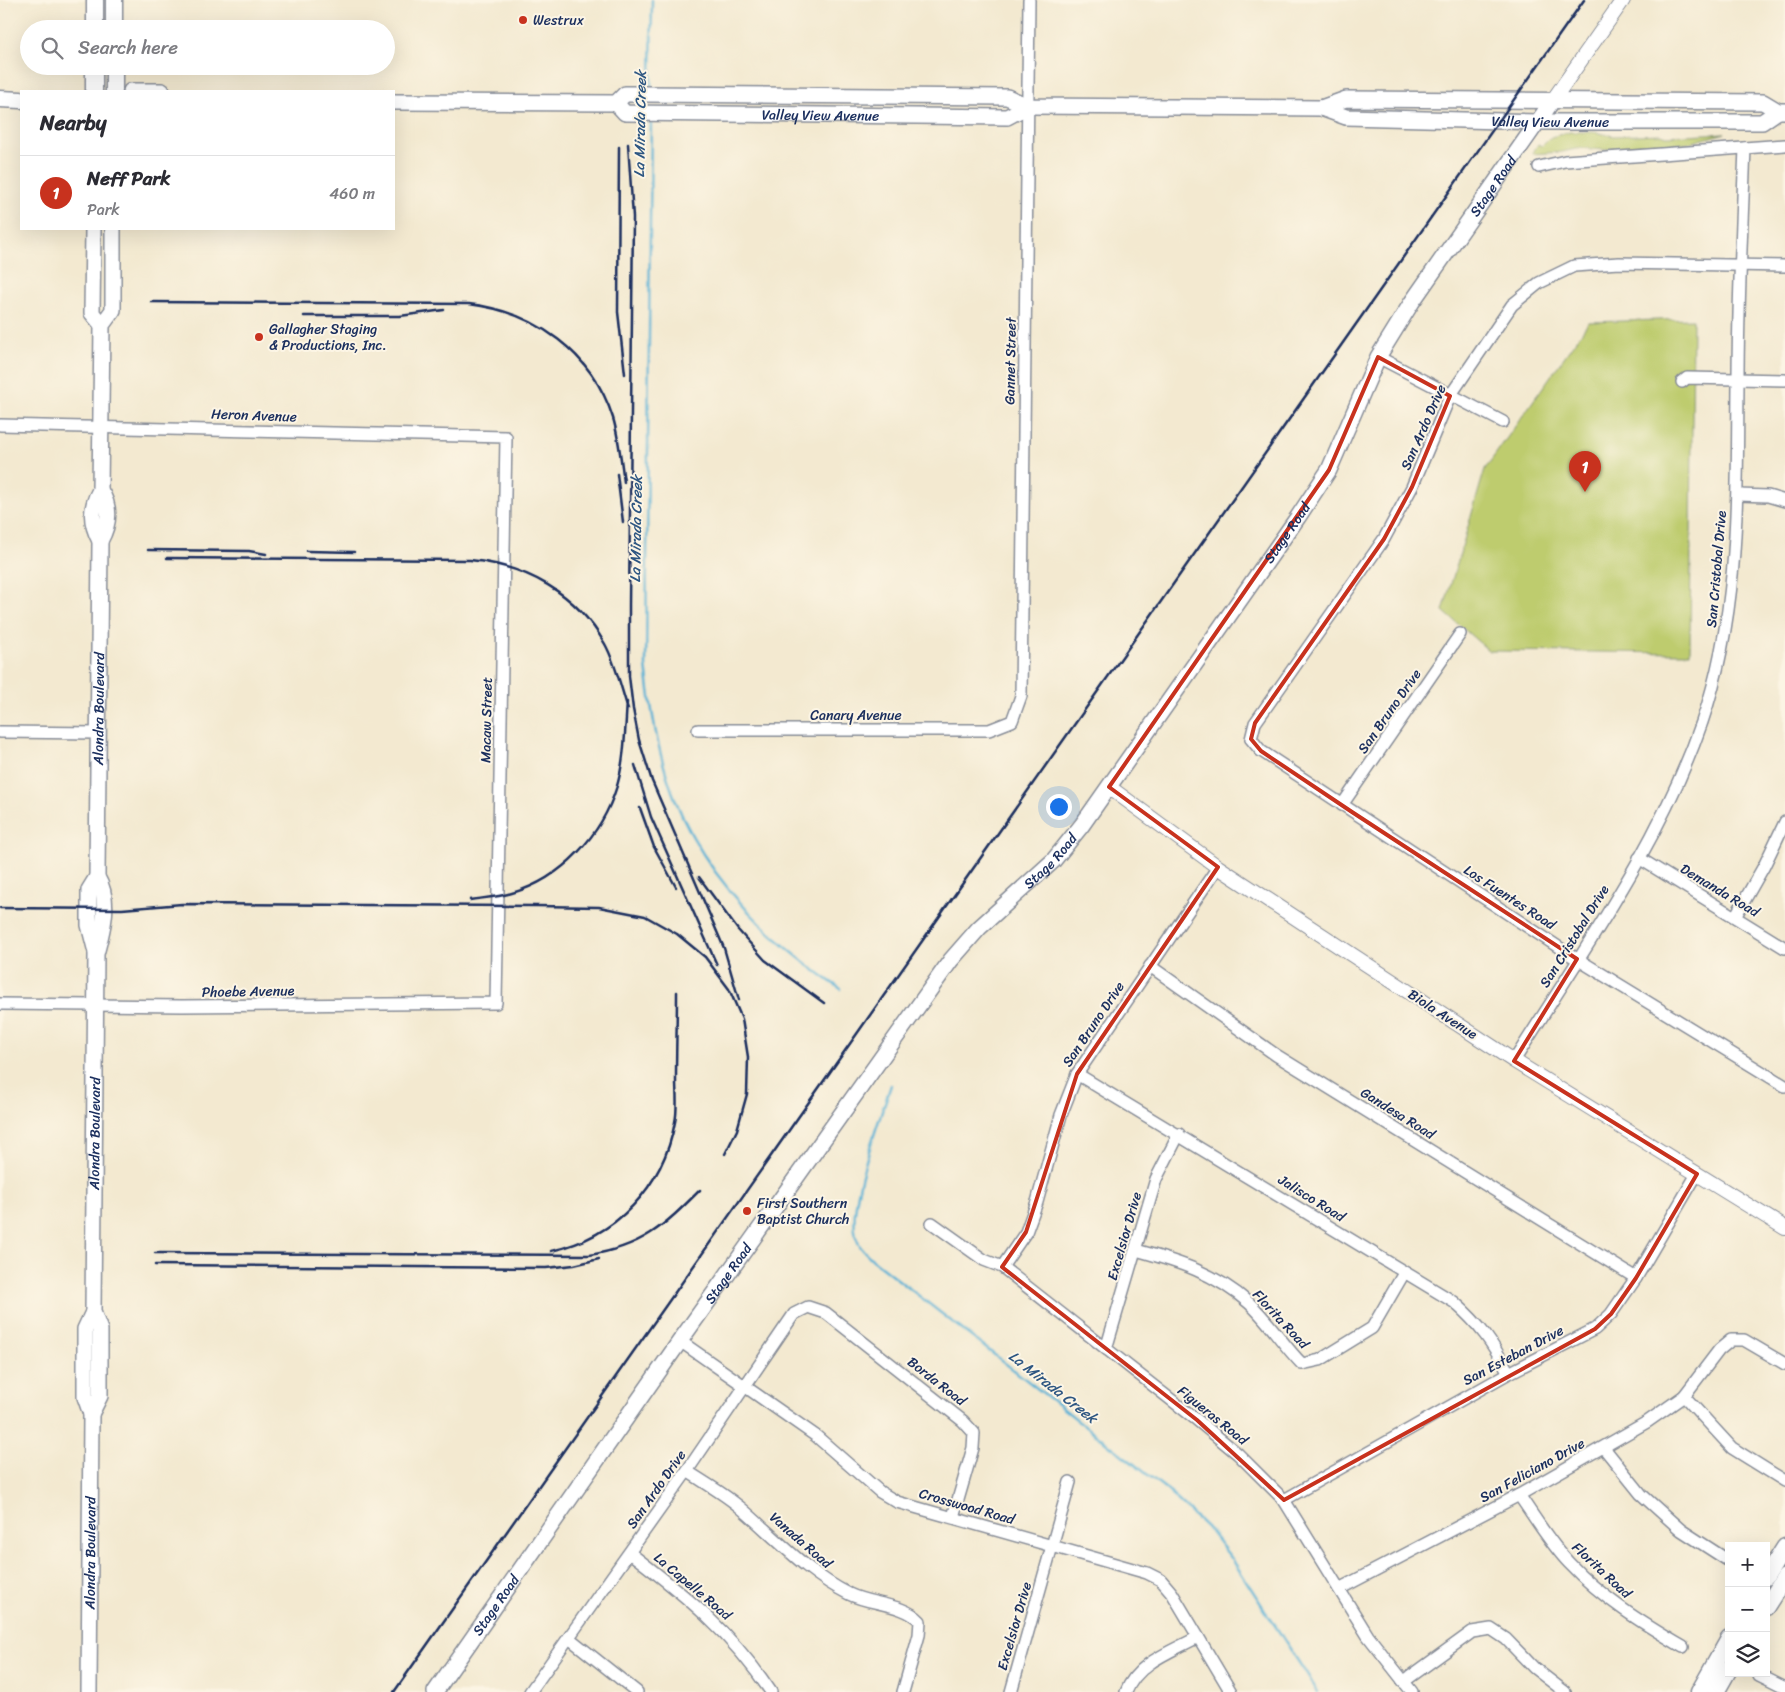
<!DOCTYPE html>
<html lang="en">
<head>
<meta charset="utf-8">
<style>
	:root { --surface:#fff; --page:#f7f7f7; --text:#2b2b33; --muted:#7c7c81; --line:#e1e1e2; --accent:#c8321e }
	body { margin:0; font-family:Sriracha,sans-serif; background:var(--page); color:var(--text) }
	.controls { position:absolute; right:15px; bottom:15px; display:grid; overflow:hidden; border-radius:0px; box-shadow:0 5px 20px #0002 }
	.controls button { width:45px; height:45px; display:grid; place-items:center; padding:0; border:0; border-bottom:1px solid var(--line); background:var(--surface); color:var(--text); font:25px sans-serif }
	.you { position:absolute; left:1058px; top:806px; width:18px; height:18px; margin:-12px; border:4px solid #fff; border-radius:50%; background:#1a73e8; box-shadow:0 0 0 8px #1a73e833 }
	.badge { display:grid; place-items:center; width:32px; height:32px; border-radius:50%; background:var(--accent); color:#fff; font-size:16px; font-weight:700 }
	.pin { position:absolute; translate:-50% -41px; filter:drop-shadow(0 1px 2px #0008) }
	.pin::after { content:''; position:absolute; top:26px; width:18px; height:15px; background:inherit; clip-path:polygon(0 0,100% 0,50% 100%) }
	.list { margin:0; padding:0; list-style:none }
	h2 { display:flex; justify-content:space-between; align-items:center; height:65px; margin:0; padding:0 20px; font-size:21px }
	h2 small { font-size:16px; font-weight:400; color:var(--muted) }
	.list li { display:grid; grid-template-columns:32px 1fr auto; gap:15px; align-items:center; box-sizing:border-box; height:75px; padding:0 20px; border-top:1px solid var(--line) }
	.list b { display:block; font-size:19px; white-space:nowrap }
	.list p { margin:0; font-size:16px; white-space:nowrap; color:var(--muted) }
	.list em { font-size:16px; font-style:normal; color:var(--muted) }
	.icon { flex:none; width:28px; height:28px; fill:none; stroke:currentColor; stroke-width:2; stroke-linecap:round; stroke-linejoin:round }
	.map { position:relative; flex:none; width:1785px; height:1692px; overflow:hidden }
	.search { position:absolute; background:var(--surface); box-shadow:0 5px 20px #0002; left:20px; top:20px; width:375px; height:55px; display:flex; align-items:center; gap:12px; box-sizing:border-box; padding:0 18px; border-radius:28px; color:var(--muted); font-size:19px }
	.panel { position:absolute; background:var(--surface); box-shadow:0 5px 20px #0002; left:20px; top:90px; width:375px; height:140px; border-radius:0px }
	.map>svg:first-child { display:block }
	.green { fill:#becc6e; stroke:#6c7e66 }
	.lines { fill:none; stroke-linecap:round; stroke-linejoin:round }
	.stream { stroke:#57b1d5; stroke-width:2.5 }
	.minor-casing { stroke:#878c97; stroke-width:14 }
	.tertiary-casing { stroke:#878c97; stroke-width:16 }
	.secondary-casing { stroke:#878c97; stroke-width:18 }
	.primary-casing { stroke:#878c97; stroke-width:19 }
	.minor { stroke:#fff; stroke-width:11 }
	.tertiary { stroke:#fff; stroke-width:14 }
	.secondary { stroke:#fff; stroke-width:15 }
	.primary { stroke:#fff; stroke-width:16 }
	.rail { stroke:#1b2f5e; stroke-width:2.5 }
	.marked { fill:none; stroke:#c8321e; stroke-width:4; stroke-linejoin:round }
	.poi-dot { fill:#c8321e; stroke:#fcf5e5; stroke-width:2 }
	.labels { text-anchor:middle; stroke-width:4; stroke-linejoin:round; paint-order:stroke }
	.poi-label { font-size:14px; fill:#1b2f5e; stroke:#fcf5e5; text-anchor:start }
	.street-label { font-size:14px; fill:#1b2f5e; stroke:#fcf5e5 }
	.water-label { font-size:15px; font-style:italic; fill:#2d5682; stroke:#fcf5e5 }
</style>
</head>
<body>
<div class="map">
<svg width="1785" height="1692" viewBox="0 0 1785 1692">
	<rect width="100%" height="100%" fill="#fcf5e5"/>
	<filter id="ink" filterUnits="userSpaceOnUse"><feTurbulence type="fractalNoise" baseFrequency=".02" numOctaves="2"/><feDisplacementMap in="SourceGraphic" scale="10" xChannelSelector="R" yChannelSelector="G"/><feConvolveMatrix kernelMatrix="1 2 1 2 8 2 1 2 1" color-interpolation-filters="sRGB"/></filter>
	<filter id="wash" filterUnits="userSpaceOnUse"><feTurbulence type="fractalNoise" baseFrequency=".0096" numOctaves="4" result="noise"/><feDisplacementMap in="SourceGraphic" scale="20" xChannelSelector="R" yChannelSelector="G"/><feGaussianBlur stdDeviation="1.12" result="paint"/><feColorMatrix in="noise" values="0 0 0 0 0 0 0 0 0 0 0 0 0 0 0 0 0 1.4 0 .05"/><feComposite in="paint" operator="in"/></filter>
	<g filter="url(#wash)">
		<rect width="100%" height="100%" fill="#f3e9d0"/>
		<!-- green -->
		<g class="green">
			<polygon points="1570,132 1594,132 1614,136 1660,134 1666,136 1725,133 1686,144 1640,145 1605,150 1580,148 1562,152 1532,154 1538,144 1542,146 1551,137"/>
			<polygon points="1693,319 1690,653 1489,651 1443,611 1485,469 1589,322"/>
		</g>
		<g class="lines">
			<!-- stream -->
			<g class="stream">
				<polyline points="651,89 652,0"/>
				<path d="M651 117 646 665C651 711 658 756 675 799 706 879 772 942 841 989"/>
				<path d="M891 1085C880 1119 843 1212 858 1242 860 1249 868 1255 873 1260L1166 1489 1211 1532 1232 1559 1318 1692"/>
			</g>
		</g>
	</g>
	<g filter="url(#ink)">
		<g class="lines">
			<defs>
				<g id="minor">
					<polyline points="1539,167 1565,161 1785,145"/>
					<polyline points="1785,266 1619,263 1574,266 1539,283 1512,305 1450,396 1412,487 1384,539 1255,723 1251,739 1261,751 1569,954 1785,1086"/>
					<polyline points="1378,357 1503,422"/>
					<polyline points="1682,382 1687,378 1785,380"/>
					<polyline points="0,425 506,437 496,1003 182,1006 0,1004"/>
					<polyline points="1738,495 1768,496 1785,501"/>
					<polyline points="698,730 989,730 1012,721 1021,696 1029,0"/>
					<polyline points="0,732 98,733"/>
					<polyline points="1342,805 1460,634"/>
					<polyline points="1639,858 1785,948"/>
					<polyline points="1735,917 1764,866 1785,822"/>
					<polyline points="1150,966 1276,1055 1636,1278"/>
					<path d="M1514 1061C1582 952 1660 844 1702 722 1740 612 1737 496 1738 381 1738 303 1742 226 1745 148"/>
					<path d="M1077 1074 1454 1302C1481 1326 1492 1342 1509 1373"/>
					<polyline points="932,1223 984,1260 1002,1267 1197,1420 1238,1454 1284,1500 1368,1636 1412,1692"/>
					<path d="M1136 1250C1179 1262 1215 1273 1249 1303 1269 1321 1283 1345 1302 1364L1320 1360 1372 1328 1404 1273"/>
					<polyline points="1002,1267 1026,1232 1037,1202 1061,1115 1077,1074 1218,867"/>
					<polyline points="680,1341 816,1436 880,1492 897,1502 1147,1573 1161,1580 1172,1593 1231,1692"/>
					<polyline points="1106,1349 1156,1179 1179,1134"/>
					<polyline points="1684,1396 1732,1448 1785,1481"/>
					<polyline points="1604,1448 1641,1494 1681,1530 1729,1561"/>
					<path d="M687 1471C705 1483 725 1494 741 1508 776 1538 807 1573 849 1594 871 1605 903 1603 920 1621L919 1635 903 1692"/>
					<path d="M1519 1495C1535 1518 1550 1543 1569 1563 1602 1598 1642 1623 1683 1647"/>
					<polyline points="1284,1500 1509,1373 1595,1329 1611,1314 1636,1278 1697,1174"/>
					<path d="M630 1553C686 1596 731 1632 771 1692"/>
					<polyline points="1339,1589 1519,1495 1647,1422 1684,1396 1719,1350 1731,1340 1744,1340 1785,1364"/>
					<polyline points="569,1638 637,1692"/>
					<polyline points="1759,1675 1785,1688"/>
					<polyline points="1403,1682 1472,1632 1491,1629 1506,1639 1534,1668 1565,1692"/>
					<polyline points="530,1692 687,1471 794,1314 808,1307 826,1313 963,1421 974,1433 973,1448 953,1517"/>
					<polyline points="1011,1692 1070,1482"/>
					<path d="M1126 1692C1138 1662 1171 1652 1198 1637"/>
				</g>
				<g id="tertiary">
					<polyline points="1553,100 1623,0"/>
					<polyline points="1109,787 1218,867 1514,1061 1785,1228"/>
				</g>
				<g id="secondary">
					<polyline points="131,91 162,91"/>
					<polyline points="394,102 616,103 625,94 645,94 1007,97 1028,106 1321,108 1346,99 1763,102 1778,111 1785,111"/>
					<path id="s1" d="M616 103 625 113 1007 117 1028 106"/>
					<path id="s2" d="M1321 108 1346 117 1537 122H1762L1778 111"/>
					<polyline points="93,229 92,313 102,325"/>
					<path d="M100 541C110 523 111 507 100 490"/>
					<polyline points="96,952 89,925 89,890 97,877"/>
					<path id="s3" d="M91 1414 100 1396V1330L93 1312 96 954C103 928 111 901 97 877L100 541C90 522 90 508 100 490L102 325 113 310V229"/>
					<path id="s4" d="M89 1692 91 1414 85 1397V1329L93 1312"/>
					<path id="s5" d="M435 1692 680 1341 951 960 979 928 1053 861 1082 825 1298 517 1329 470 1378 357 1412 302 1553 100"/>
				</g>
				<g id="primary">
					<polyline points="95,29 95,0"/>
					<polyline points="114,29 114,0"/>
					<polyline points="94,91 94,66"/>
					<polyline points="114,91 114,66"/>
					<polyline points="0,99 21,100"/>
					<polyline points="1766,1577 1785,1547"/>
					<polyline points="1766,1607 1785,1577"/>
					<polyline points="1699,1692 1729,1639"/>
					<polyline points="1716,1692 1729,1669"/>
				</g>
			</defs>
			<!-- minor casing -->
			<use href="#minor" class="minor-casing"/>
			<!-- tertiary casing -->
			<use href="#tertiary" class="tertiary-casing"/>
			<!-- secondary casing -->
			<use href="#secondary" class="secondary-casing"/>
			<!-- primary casing -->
			<use href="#primary" class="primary-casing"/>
			<!-- minor -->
			<use href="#minor" class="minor"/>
			<!-- tertiary -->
			<use href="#tertiary" class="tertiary"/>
			<!-- secondary -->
			<use href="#secondary" class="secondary"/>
			<!-- primary -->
			<use href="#primary" class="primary"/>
			<!-- rail -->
			<g class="rail">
				<polyline points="628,144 633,217 629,606 629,676 633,709 639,740 652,781 724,948 739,1000"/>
				<polyline points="619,147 618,312 625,374"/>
				<path d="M151 302 469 304C535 312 592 352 613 418 619 438 621 461 624 482"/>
				<polyline points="304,316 400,316 444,310"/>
				<polyline points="617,474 623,522"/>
				<polyline points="148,550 249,551 266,554"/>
				<polyline points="307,551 354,552"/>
				<path d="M167 558 470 560C527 566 576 593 605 644 616 664 621 688 628 709"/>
				<polyline points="635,765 651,817 717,965"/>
				<polyline points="640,808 654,847 676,887"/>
				<polyline points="699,877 738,930 765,960 824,1003"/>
				<path d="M470 900C484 898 498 897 512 893 562 879 602 835 617 786 625 758 625 730 627 702"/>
				<polyline points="0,908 122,909 182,904 537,906 599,907 645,916 677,934 705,957 729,989 742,1019 748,1057 747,1094 737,1130 725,1154"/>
				<path d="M551 1251C616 1237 663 1187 675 1122 678 1109 676 1093 676 1080 676 1051 677 1022 677 992"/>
				<path d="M155 1253 589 1255C642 1247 664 1226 700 1190"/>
				<polyline points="155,1265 546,1268 574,1265 599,1259"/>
				<polyline points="394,1692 1584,0"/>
			</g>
		</g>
	</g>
	<!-- marked area -->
	<path class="marked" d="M1378 357 1450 396 1412 487 1384 539 1255 723 1251 739 1261 751 1352 812 1577 959 1514 1061 1697 1174 1636 1278 1611 1314 1595 1329 1284 1500 1197 1420 1002 1267 1026 1232 1077 1074 1218 867 1109 787 1329 470Z"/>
	<!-- markers -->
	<g class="poi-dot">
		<circle cx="523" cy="20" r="5"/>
		<circle cx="259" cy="337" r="5"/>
		<circle cx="747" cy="1211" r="5"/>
	</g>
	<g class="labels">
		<!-- poi labels -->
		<g class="poi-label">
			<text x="533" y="25">Westrux</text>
			<text x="269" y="334">Gallagher Staging<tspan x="269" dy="16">&amp; Productions, Inc.</tspan></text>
			<text x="757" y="1208">First Southern<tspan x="757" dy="16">Baptist Church</tspan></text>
		</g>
		<!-- street labels -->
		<g class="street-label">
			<text dy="5" stroke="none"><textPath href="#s1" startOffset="209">Valley View Avenue</textPath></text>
			<text dy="5" stroke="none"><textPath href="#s2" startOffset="231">Valley View Avenue</textPath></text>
			<text dy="5" stroke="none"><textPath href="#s5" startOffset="1846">Stage Road</textPath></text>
			<text transform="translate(1010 361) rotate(-89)" y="5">Gannet Street</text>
			<text transform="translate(254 415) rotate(2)" y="5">Heron Avenue</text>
			<text transform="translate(1423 427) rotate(-66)" y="5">San Ardo Drive</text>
			<text dy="5" stroke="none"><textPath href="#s5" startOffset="1441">Stage Road</textPath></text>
			<text transform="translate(1716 569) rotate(-85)" y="5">San Cristobal Drive</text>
			<text dy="5" stroke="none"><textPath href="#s3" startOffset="711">Alondra Boulevard</textPath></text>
			<text transform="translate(1389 711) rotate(-55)" y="5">San Bruno Drive</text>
			<text x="856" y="720">Canary Avenue</text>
			<text transform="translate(486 720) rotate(-89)" y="5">Macaw Street</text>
			<text dy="5" stroke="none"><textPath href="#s5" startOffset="1036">Stage Road</textPath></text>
			<text transform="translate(1720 890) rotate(31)" y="5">Demanda Road</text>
			<text transform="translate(1510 897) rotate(33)" y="5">Los Fuentes Road</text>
			<text transform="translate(1574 936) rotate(-58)" y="5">San Cristobal Drive</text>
			<text transform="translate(248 991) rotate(-1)" y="5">Phoebe Avenue</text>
			<text transform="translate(1443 1014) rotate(33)" y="5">Biola Avenue</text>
			<text transform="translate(1093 1024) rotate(-56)" y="5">San Bruno Drive</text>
			<text transform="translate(1398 1113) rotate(32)" y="5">Gandesa Road</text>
			<text dy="5" stroke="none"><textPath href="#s3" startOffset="284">Alondra Boulevard</textPath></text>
			<text transform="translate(1312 1198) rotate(32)" y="5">Jalisco Road</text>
			<text transform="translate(1124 1236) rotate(-74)" y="5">Excelsior Drive</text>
			<text dy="5" stroke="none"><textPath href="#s5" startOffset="511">Stage Road</textPath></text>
			<text transform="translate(1281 1319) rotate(47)" y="5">Florita Road</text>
			<text transform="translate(1513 1355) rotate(-28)" y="5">San Esteban Drive</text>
			<text transform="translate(937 1381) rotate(38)" y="5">Borda Road</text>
			<text transform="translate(1213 1415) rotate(39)" y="5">Figueras Road</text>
			<text transform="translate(1532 1470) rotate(-29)" y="5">San Feliciano Drive</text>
			<text transform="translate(656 1489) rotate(-55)" y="5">San Ardo Drive</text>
			<text transform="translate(967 1506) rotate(16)" y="5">Crosswood Road</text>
			<text transform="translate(801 1540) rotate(41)" y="5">Vanada Road</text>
			<text dy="5" stroke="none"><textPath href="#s4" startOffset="139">Alondra Boulevard</textPath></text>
			<text transform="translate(1602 1570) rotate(43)" y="5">Florita Road</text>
			<text transform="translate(693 1586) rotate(40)" y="5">La Capelle Road</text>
			<text dy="5" stroke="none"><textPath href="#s5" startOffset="106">Stage Road</textPath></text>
			<text transform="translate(1014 1626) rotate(-74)" y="5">Excelsior Drive</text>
		</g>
		<!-- water labels -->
		<g class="water-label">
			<text transform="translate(640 124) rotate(-89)" y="5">La Mirada Creek</text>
			<text transform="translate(636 529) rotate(-89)" y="5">La Mirada Creek</text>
			<text transform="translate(1053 1387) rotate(38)" y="5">La Mirada Creek</text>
		</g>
	</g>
</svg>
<div class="controls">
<button>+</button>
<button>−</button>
<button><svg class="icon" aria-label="layers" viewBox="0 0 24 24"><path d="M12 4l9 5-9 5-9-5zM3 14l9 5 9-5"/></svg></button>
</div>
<div class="you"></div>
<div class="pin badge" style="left:1585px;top:492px">1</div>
<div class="search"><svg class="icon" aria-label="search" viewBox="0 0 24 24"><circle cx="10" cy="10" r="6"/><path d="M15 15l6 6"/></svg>Search here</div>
<section class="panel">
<h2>Nearby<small></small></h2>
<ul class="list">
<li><span class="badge">1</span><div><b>Neff Park</b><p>Park</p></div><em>460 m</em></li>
</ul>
</section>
</div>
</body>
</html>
